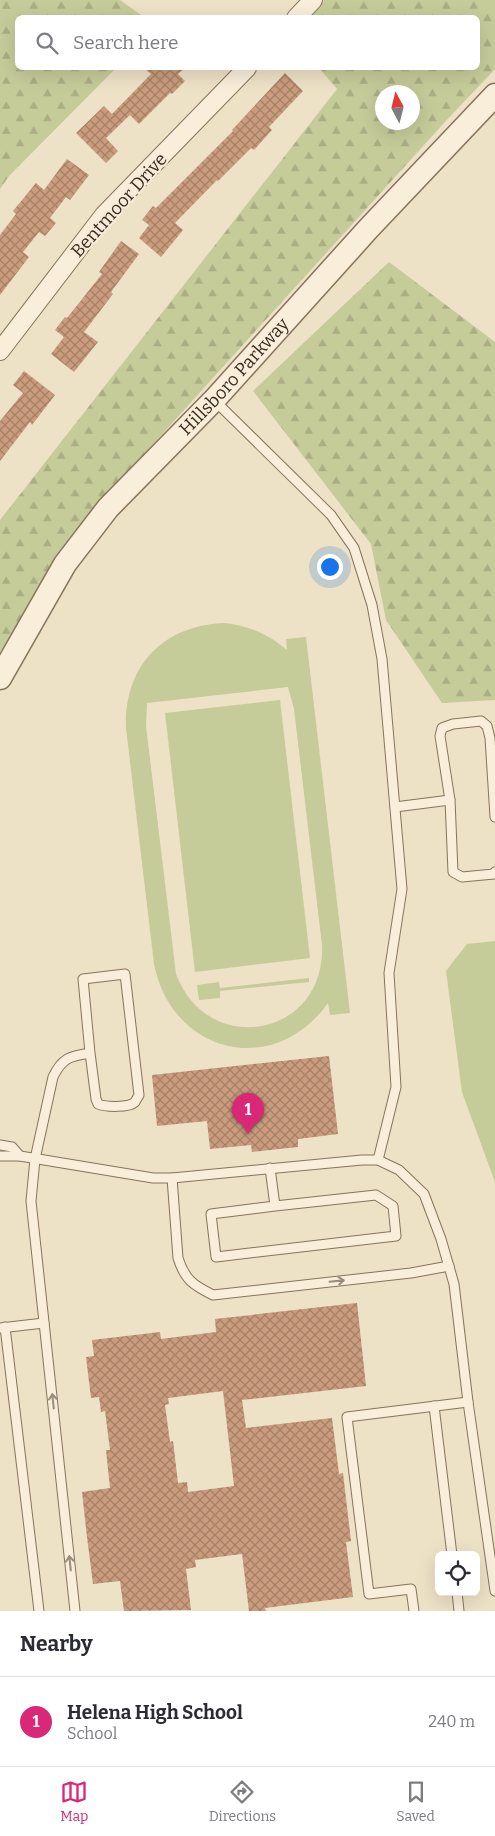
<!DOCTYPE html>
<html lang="en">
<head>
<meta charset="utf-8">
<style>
	:root { --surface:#fff; --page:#f2f2f3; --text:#2b2b33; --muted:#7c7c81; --line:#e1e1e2; --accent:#db2777 }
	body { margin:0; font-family:Bitter,serif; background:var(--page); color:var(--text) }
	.controls { position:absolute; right:15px; bottom:15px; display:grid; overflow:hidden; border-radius:8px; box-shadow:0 5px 20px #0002 }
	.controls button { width:45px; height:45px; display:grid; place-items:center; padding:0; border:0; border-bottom:1px solid var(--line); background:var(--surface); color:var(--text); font:25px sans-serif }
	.compass { position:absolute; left:375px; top:85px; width:45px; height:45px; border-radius:50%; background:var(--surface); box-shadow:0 5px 20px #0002; rotate:353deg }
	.you { position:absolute; left:329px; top:566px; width:18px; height:18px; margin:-12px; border:4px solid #fff; border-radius:50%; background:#1a73e8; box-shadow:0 0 0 8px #1a73e833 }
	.badge { display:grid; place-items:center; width:32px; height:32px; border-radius:50%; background:var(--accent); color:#fff; font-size:16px; font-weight:700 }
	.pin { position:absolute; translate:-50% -41px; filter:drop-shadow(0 1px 2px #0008) }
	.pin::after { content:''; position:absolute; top:26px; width:18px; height:15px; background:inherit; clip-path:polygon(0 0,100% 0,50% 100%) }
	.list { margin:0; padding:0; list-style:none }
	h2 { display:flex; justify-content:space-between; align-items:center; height:65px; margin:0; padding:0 20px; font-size:21px }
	h2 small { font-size:16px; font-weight:400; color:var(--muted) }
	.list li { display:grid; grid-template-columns:32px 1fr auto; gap:15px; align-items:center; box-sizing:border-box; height:90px; padding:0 20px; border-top:1px solid var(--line) }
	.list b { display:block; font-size:19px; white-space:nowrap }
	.list p { margin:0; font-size:16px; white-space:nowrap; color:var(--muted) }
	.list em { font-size:16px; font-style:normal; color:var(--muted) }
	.icon { flex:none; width:28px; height:28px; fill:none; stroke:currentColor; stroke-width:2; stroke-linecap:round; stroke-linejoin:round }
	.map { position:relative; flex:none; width:495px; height:1611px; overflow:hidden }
	.search { position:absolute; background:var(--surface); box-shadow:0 5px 20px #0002; left:15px; right:15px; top:15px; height:55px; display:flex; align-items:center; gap:12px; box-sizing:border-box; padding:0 18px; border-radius:8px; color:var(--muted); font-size:19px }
	.sheet { height:155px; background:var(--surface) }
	nav { display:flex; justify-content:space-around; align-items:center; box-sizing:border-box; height:70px; border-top:1px solid var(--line); background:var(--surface); font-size:14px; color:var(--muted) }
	nav a { display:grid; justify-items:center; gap:2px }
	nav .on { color:var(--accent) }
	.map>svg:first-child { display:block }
	.green { fill:#c6cb9a; fill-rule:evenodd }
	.forest { fill:url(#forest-firs); fill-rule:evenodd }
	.building { fill:url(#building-cross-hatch); fill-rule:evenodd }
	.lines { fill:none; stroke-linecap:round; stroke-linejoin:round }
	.service-casing { stroke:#88735c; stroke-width:11 }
	.minor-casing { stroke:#88735c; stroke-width:20 }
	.tertiary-casing { stroke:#88735c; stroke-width:25 }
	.service { stroke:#f8eed9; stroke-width:9 }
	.minor { stroke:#f8eed9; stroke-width:18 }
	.tertiary { stroke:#f8eed9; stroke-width:22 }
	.oneway { stroke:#988c7c }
	.labels { text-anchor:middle; stroke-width:4.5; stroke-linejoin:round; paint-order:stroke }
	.street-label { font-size:18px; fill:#392b20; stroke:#f5ebd6 }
</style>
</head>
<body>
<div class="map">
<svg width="495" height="1611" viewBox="0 0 495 1611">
	<defs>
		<pattern id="forest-firs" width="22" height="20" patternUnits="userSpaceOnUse" patternTransform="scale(1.25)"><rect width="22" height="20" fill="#c6cb9a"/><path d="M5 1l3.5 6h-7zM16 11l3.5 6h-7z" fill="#abae84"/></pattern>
		<pattern id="building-cross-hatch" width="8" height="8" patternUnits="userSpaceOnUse" patternTransform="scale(1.25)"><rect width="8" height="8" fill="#ca9c7d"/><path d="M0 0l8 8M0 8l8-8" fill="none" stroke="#a57f66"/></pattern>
	</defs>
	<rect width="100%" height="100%" fill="#ede1c6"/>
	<!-- green -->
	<g class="green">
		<path d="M225 623C249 626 268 634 287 650L286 639 306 637 350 1013 330 1015 328 1003C274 1079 172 1054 154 964L126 728C124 666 163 625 225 623ZM288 687 294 709 322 945C326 1037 208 1059 176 974L146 726 147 703Z"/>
		<polygon points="280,700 310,958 195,972 165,713"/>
		<polygon points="495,941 495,1182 462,1092 446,971 467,944"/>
		<polygon points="309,978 309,982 220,991 220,998 199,1000 197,985 219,982 220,988"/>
	</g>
	<!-- forest -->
	<g class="forest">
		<polygon points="0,0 120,0 144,17 18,18 18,68 116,68 9,176 0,189"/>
		<path d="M324 0H495V69L444 123 79 526 0 652V520L337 89 319 68H478V18L307 17ZM382 92H412V122H382Z"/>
		<polygon points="389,262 495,342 495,700 442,703 386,620 371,544 253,391"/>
	</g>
	<!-- building -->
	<g class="building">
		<polygon points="144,68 185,68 178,74 185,81 172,94 170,93 139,124 130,115 106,138 118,151 106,163 76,133 104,106 112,114 151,74"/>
		<polygon points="285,73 303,91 269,127 272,130 254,150 251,148 218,181 217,180 175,223 183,230 161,257 139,238 149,225 142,220 153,206 156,208 233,131 232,130"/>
		<polygon points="67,159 89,175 70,200 66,197 50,218 56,223 45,236 39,232 23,252 29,257 0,295 0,235 16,214 13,211 36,183 44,190"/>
		<polygon points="121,241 139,254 111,292 113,294 84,332 98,342 74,372 51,354 64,337 55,330 65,317 67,318 102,274 99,272"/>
		<polygon points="24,371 55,395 32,425 30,422 0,461 0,421 23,393 13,385"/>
		<polygon points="329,1056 338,1134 298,1139 298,1147 252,1152 251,1145 210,1149 207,1121 157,1126 152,1075"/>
		<path d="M357 1303 366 1386 242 1400 246 1428 332 1418 339 1474 343 1473 351 1541 346 1542 353 1597 265 1608 266 1611H249L242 1554 195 1560 196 1567 186 1569 191 1610 124 1611 120 1581 93 1584 87 1537 82 1492 110 1488 106 1450H110L105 1411 101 1412 99 1397 91 1398 86 1357 94 1356 92 1340 160 1332 161 1339 216 1332 215 1319ZM223 1391 234 1486 188 1492 187 1482 178 1483 173 1441 170 1442 165 1405 169 1404 168 1398Z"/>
	</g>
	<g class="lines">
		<defs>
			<g id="service">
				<polyline points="214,400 331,515 354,548 372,605 382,659 402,889 389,973 396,1087 378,1160"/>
				<polyline points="395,807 450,800"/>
				<polyline points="495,817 490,738 487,726 481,721 453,724 442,728 440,736 450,800 453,872 462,877 494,874 495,872"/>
				<polyline points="0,1145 12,1147 20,1156"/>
				<polyline points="0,1156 20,1156 153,1178 172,1178 362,1160 378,1160 399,1170 424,1194 441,1239 454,1284 468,1402 495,1591"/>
				<polyline points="270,1168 275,1206 211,1214 216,1257 396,1236 393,1206 376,1195 275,1206"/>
				<path d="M172 1178 178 1258C185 1280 193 1285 213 1295L411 1273 449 1266"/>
				<polyline points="5,1327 39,1611"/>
				<polyline points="0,1328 44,1323"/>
				<polyline points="434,1406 452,1555"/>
				<polyline points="457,1592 459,1611"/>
				<path d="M75 1611 31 1201 35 1159 53 1077C62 1058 70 1056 90 1053L96 1099 98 1104C105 1107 129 1108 135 1102 136 1100 138 1097 139 1095L125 974 83 979 90 1053"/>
				<polyline points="414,1611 411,1589 369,1594 347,1417 468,1402"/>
			</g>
			<g id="minor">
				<polyline points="296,18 313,0"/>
				<polyline points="0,351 104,215 247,68"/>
			</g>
			<g id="tertiary">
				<path id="s1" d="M0 678 65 564 108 508 214 400 369 228 495 95"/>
			</g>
		</defs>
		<!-- service casing -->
		<use href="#service" class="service-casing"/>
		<!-- minor casing -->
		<use href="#minor" class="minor-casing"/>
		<!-- tertiary casing -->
		<use href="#tertiary" class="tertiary-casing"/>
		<!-- service -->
		<use href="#service" class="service"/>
		<!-- minor -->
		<use href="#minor" class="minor"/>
		<!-- tertiary -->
		<use href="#tertiary" class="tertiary"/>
	</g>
	<!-- one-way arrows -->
	<defs><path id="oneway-shaft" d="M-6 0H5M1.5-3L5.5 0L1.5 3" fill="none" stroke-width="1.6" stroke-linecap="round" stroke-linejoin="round" transform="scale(1.25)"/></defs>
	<g class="oneway">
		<use href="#oneway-shaft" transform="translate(337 1281) rotate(-6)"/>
		<use href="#oneway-shaft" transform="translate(53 1401) rotate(-96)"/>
		<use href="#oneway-shaft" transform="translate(70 1563) rotate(-96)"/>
	</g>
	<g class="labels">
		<!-- street labels -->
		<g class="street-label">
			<text transform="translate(119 205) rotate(-48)" y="6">Bentmoor Drive</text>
			<text dy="6" stroke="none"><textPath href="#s1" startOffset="384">Hillsboro Parkway</textPath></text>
		</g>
	</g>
</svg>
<div class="controls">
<button><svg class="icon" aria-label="locate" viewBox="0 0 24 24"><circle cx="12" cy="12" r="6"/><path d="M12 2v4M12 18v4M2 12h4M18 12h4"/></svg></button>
</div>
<svg class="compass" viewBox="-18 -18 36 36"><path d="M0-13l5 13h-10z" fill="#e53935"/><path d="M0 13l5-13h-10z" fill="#7c7c81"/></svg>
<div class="you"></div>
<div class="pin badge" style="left:248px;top:1134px">1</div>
<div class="search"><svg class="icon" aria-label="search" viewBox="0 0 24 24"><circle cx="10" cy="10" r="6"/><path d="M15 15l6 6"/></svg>Search here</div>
</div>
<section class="sheet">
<h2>Nearby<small></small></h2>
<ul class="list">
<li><span class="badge">1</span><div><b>Helena High School</b><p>School</p></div><em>240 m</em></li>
</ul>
</section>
<nav>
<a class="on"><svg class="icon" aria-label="map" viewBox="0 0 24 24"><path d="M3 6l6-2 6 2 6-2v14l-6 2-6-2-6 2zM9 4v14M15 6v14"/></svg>Map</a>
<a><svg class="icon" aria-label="directions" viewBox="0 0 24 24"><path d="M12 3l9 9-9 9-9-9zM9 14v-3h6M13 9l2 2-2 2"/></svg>Directions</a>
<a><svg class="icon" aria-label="saved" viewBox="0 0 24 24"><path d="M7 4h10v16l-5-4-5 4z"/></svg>Saved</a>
</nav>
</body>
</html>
